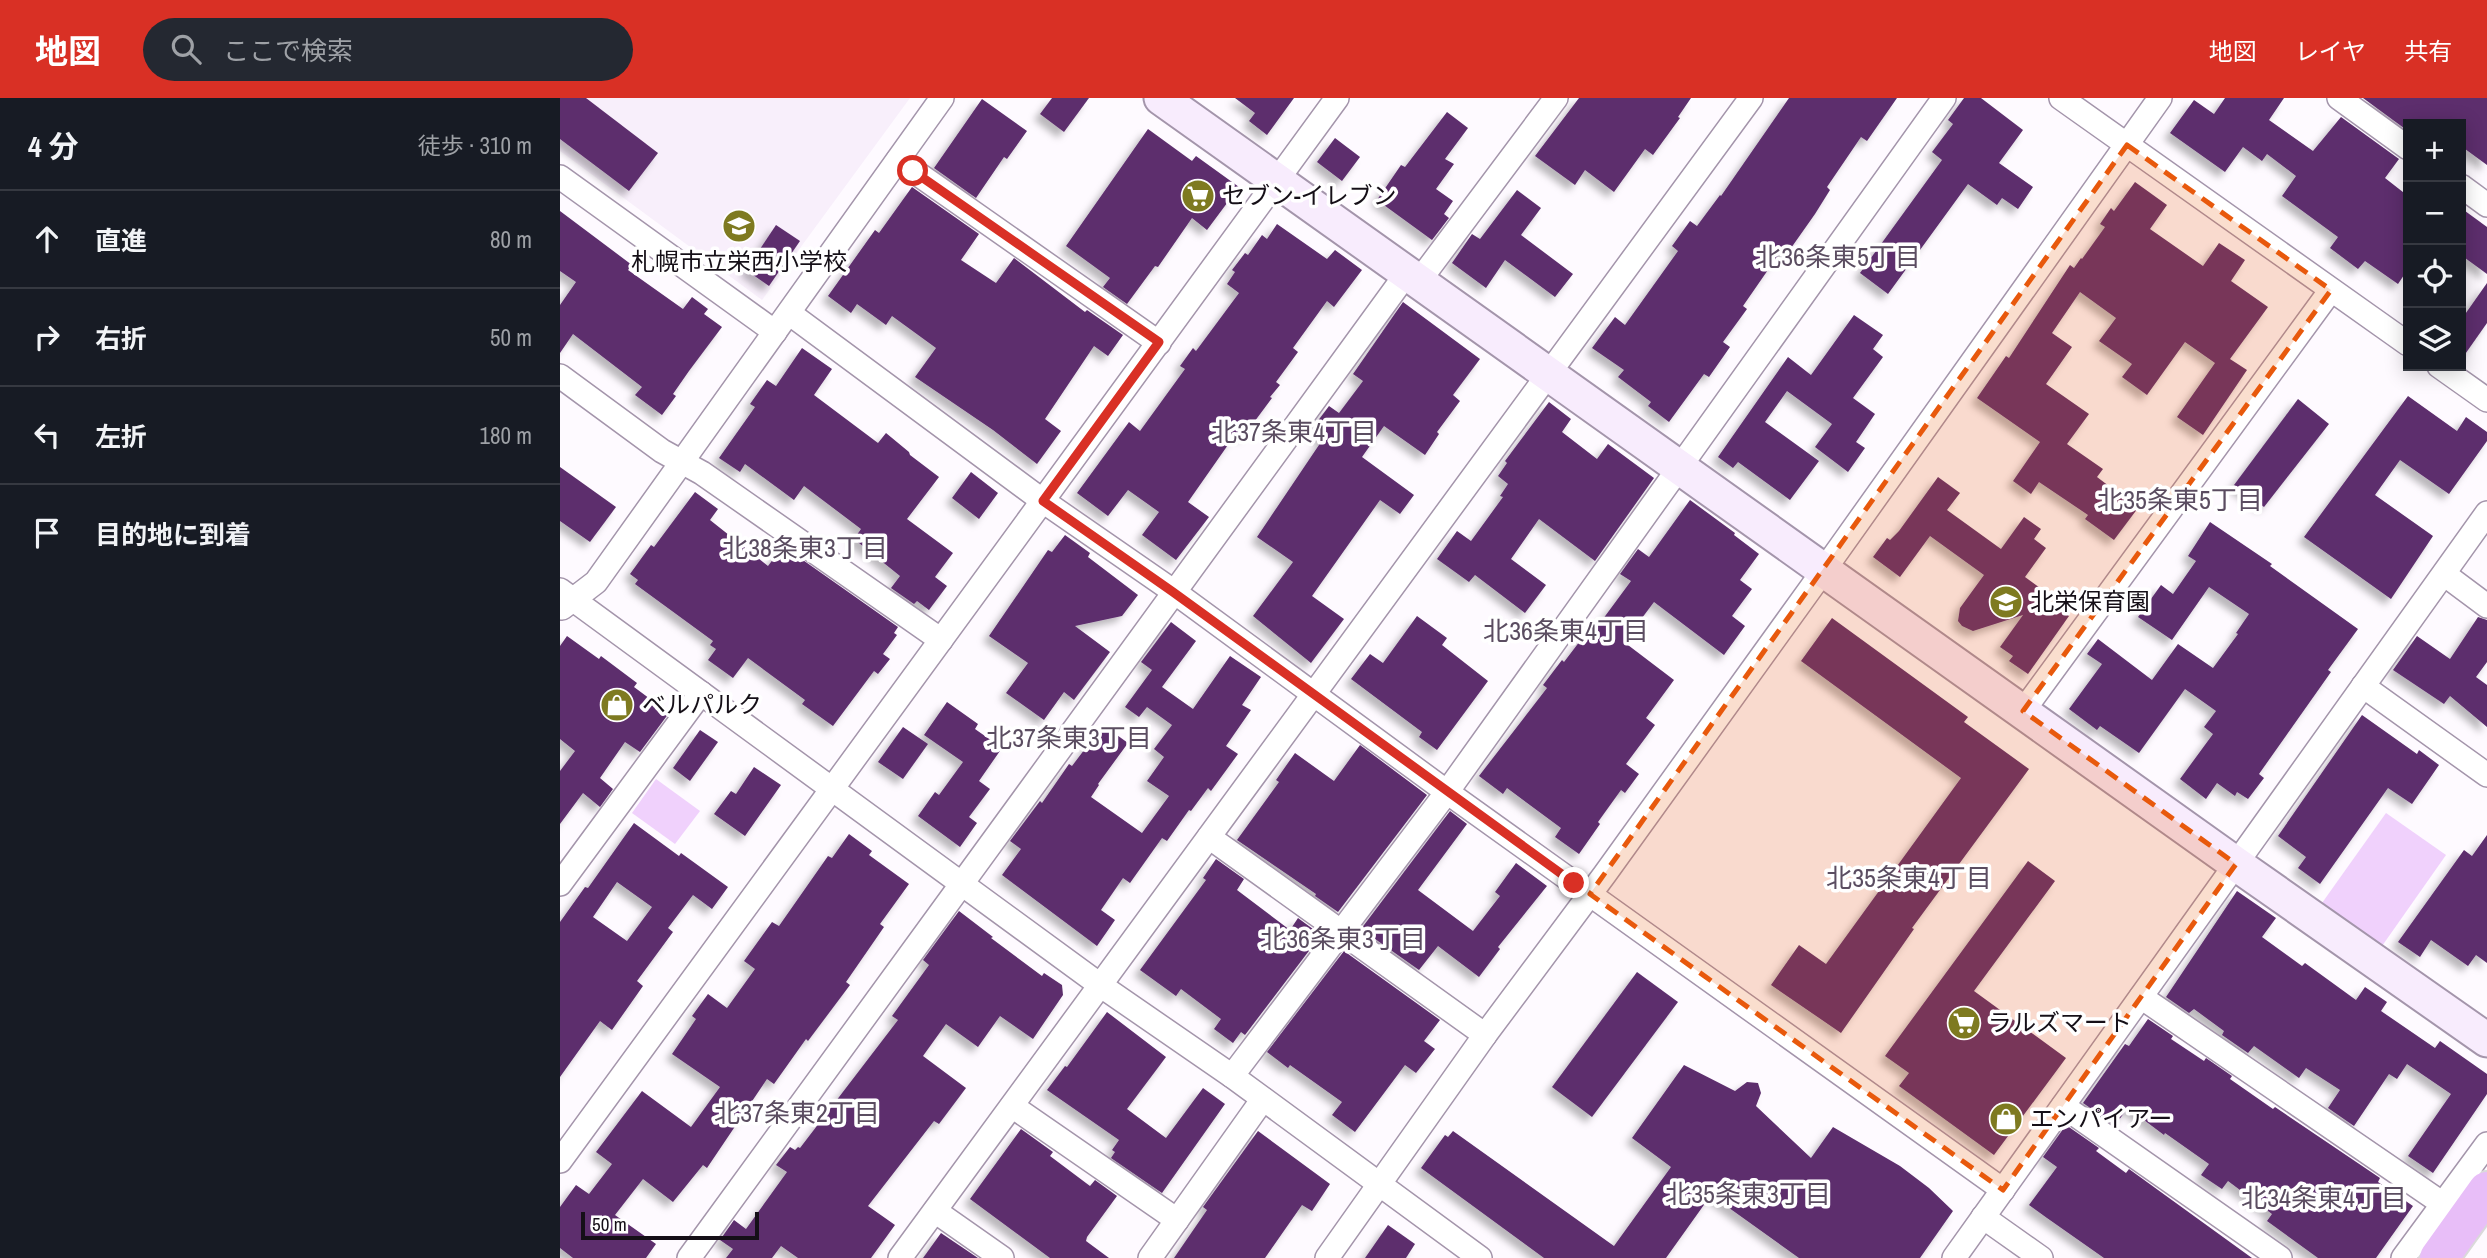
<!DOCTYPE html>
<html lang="ja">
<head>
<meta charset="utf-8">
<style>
	:root { --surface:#171b24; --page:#242831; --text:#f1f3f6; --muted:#9ea1a6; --line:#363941; --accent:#d93025 }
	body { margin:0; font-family:"Archivo Narrow","Noto Sans JP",sans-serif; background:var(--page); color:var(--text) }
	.controls { position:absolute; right:21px; top:21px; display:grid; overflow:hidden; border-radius:0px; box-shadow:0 4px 18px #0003 }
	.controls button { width:63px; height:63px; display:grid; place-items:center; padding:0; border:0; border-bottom:2px solid var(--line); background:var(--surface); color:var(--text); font:35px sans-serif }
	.scale { position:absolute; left:21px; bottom:18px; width:178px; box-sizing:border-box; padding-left:7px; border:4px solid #150f17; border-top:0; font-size:19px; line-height:24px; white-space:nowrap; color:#150f17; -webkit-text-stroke:5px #fff; paint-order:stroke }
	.stop { position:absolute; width:21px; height:21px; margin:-16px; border:5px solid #d93025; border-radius:50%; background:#fff }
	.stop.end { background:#d93025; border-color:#fff; box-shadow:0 2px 7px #0008 }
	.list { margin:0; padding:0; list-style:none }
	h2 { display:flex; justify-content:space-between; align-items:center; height:91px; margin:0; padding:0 28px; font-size:30px }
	h2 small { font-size:23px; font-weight:400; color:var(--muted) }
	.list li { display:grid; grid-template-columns:46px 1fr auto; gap:21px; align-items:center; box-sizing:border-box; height:98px; padding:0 28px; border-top:2px solid var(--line) }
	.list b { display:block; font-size:26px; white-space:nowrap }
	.list em { font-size:23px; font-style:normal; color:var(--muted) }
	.icon { flex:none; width:38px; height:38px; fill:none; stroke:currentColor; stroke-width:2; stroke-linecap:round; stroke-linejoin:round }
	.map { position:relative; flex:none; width:1927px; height:1160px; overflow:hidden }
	header { display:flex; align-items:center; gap:42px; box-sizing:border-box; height:98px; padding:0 35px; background:var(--accent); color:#fff }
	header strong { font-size:33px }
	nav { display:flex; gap:38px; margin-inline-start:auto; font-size:24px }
	.search { width:490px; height:63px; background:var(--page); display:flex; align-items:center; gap:18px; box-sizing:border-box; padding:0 24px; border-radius:38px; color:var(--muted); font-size:26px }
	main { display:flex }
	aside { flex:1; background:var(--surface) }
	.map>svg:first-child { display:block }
	.built { fill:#f8effb }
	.green { fill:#f0d1fc }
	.building { fill:#5d2e6d; fill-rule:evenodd; filter:url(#shadow) }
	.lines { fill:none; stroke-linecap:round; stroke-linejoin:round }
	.street-casing { stroke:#a495ab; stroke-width:26 }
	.secondary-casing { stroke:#a495ab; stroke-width:37 }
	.highway-casing { stroke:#dad9da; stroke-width:42 }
	.street { stroke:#fff; stroke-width:23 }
	.secondary { stroke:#f8ecfd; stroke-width:33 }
	.highway { stroke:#e8bef8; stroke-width:38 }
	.route { stroke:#d93025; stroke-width:9 }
	.marked { fill:#e8590c; fill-opacity:0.2; stroke:#e8590c; stroke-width:5; stroke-dasharray:14 9; stroke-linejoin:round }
	.labels { text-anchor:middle; stroke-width:7; stroke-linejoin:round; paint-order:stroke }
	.poi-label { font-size:24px; fill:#150f17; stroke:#fff; text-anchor:start }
	.neighbourhood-label { font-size:26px; fill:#5b4d61; stroke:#fff }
</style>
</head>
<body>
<header>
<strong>地図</strong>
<div class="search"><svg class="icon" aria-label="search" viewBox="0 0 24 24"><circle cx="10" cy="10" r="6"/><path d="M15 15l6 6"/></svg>ここで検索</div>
<nav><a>地図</a><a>レイヤ</a><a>共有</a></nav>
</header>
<main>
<aside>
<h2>4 分<small>徒歩 · 310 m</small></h2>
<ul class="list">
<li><svg class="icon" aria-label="ahead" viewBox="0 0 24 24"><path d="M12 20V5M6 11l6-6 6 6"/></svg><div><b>直進</b></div><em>80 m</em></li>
<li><svg class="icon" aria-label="right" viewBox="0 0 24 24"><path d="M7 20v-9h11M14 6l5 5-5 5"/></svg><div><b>右折</b></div><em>50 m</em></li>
<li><svg class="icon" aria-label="left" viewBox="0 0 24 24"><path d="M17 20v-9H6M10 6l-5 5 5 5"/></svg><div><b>左折</b></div><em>180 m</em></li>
<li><svg class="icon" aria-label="arrive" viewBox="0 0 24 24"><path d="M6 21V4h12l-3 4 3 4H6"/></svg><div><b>目的地に到着</b></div></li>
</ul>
</aside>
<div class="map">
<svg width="1927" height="1160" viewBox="0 0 1927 1160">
	<defs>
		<filter id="shadow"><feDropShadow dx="-6" dy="6" stdDeviation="3.5" flood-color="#0004"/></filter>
	</defs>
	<rect width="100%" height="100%" fill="#fefaff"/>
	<!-- built -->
	<polygon class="built" points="0,0 350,0 202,202 0,53"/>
	<!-- green -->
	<g class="green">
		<polygon points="96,681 140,713 115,746 72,715"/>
		<polygon points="1826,715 1886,757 1822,848 1762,805"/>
	</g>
	<!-- building -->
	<g class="building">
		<polygon points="0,0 26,0 98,55 69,93 0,41"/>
		<polygon points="492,0 529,0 504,34 480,16"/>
		<polygon points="675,0 734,0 707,37 689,23 695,15"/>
		<polygon points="1019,0 1131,0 1118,19 1120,20 1093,57 1085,51 1054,94 1025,72 1015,87 975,58"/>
		<polygon points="1229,0 1337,0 1307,43 1301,39 1267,89 1270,92 1255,116 1224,160 1219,156 1183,208 1187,211 1163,244 1170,249 1149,279 1144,276 1109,324 1088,308 1091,304 1058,279 1064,272 1032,250 1055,219 1065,227 1118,153 1112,148 1130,123 1137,128 1160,97 1161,98"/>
		<polygon points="1404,0 1421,0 1463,32 1439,65 1473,89 1458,111 1442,100 1437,107 1408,86 1328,196 1300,175 1382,62 1372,54 1393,26 1388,22"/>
		<polygon points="1665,0 1724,0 1709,22 1753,53 1781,19 1839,61 1825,80 1848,98 1848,171 1838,186 1805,163 1798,171 1770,150 1778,139 1722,98 1736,78 1707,56 1702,63 1683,49 1665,74 1610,35 1634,2 1654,16"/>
		<polygon points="1803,0 1927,0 1927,67 1901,48 1901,26 1848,26 1848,33"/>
		<polygon points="422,1 467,33 447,61 444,59 416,100 374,70"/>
		<polygon points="887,14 908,30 885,61 894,66 876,91 893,103 884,116 889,120 872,142 817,102 841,67 845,69"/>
		<polygon points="588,31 632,63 636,58 679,89 647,132 632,120 598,169 595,168 567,206 543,189 550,180 506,148"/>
		<polygon points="775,40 800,59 782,83 757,64"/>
		<polygon points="1575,84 1607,107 1590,131 1643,168 1659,145 1685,162 1671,183 1708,209 1670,261 1687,272 1643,337 1617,319 1655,265 1625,244 1587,297 1562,279 1572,266 1539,243 1556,220 1520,194 1492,235 1512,249 1486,286 1529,316 1507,346 1543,371 1537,379 1578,410 1554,442 1525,421 1528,417 1479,384 1471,396 1453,383 1480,344 1417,300 1446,258 1449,260 1510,167 1514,170 1521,160 1522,161 1545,129 1540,126 1551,110 1554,113"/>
		<polygon points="352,89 419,136 401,162 436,185 454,160 525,214 527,212 563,237 548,258 534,248 485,321 501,333 477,366 433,332 355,279 376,250 332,218 326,227 297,206 291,215 268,198 315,132 319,135"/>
		<polygon points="957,92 981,110 961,137 1013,176 995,199 945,162 926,190 892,165 912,136 920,141"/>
		<polygon points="1901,110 1927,129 1927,176 1901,157"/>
		<polygon points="0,113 72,167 68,172 123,211 132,199 148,211 144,216 162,229 129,273 113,296 116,298 102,317 75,297 82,289 13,236 0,255 0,207 16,184 0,173"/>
		<polygon points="717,126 767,161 775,152 802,172 774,209 767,203 733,250 738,254 716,284 720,287 710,299 712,300 683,339 677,334 628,404 649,419 616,462 582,437 599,414 568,392 548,418 517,395 569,324 580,333 625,271 620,268 633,250 636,253 679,195 667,186 675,174 672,172 685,155 688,157 702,137 707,141"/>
		<polygon points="216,127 240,143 209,188 186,172"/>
		<polygon points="1927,185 1927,225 1901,262 1901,222"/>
		<polygon points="843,204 920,261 893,297 900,303 877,334 879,336 865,357 824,328 802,359 854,397 840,416 820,402 752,498 784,521 751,565 693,518 733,464 697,439 763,341 751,332 769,308 779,315 803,283 793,276"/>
		<polygon points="1294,217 1323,237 1313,251 1323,259 1293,300 1315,316 1296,344 1305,350 1288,374 1255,349 1272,326 1227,293 1205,324 1259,363 1230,402 1178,364 1173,370 1158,359 1228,259 1251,277"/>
		<polygon points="242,250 272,271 254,297 318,345 326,335 349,354 350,357 379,379 347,421 393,455 375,479 387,488 369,512 357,503 354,506 331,490 340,478 294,441 301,431 244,388 234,402 185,366 180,374 159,360 195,309 190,306 207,282 216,288"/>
		<polygon points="1848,298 1897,333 1906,319 1927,334 1927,343 1889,396 1840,362 1815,397 1873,438 1831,501 1744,439"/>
		<polygon points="1738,301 1769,326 1704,409 1674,387"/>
		<polygon points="989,304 1011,321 1002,334 1037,361 1048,346 1094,380 1035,463 979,421 951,461 986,487 965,515 915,477 909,484 877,461 897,433 911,443 943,399 940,398 948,386 938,378 947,365 945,363"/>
		<polygon points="0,369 56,409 30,444 0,423"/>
		<polygon points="411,374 438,395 419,421 392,400"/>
		<polygon points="1378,379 1400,395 1387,412 1441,451 1464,419 1481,431 1474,441 1486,450 1465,479 1487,495 1483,500 1509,518 1468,576 1449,563 1453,558 1440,549 1463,517 1413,533 1402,528 1398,523 1400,510 1424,477 1370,438 1340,479 1313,459 1327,440 1330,442 1339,433"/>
		<polygon points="135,394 158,411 150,422 208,468 223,448 338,529 334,535 337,537 323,556 330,561 318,576 314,573 273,628 242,606 245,602 188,560 173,580 148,562 156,551 150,547 153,543 75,486 78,482 70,476 91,447 94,449"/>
		<polygon points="1130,402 1175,435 1174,437 1199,456 1180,482 1192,491 1172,518 1185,528 1164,557 1094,504 1064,544 1114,582 1086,620 1095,627 1066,666 1079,676 1065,695 1061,692 1038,724 1040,726 1019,756 995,739 1001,730 947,690 943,696 919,678 987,590 983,587 1002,562 1004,564 1036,522 1040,525 1071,483 1060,476 1078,451 1089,459"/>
		<polygon points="1650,424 1712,466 1710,468 1798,531 1768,572 1771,574 1699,676 1704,680 1688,701 1677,694 1675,698 1657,685 1646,701 1620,681 1653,636 1644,629 1656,613 1625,591 1579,655 1540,628 1537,632 1509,611 1542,566 1527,556 1538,541 1592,582 1618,546 1653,570 1678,536 1676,535 1689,516 1649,489 1612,542 1578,519 1601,487 1613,496 1636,463 1628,458"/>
		<polygon points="505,437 530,455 528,459 578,497 562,518 515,528 550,554 514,602 504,594 484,622 446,595 468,565 429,538 488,452 492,454"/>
		<polygon points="857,518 887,540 882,547 928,583 877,652 859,639 862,634 791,581 810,556 823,565"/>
		<polygon points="1918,519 1927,522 1927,564 1916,579 1927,587 1927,629 1890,598 1884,606 1833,572 1857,538 1890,561"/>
		<polygon points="1272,520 1408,619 1404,624 1469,671 1352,830 1354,831 1281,935 1211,887 1239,847 1266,866 1401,680 1241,563"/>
		<polygon points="611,524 636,543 602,589 633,611 670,558 701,579 682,607 691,612 666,648 678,656 651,693 648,690 631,713 629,712 607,743 602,740 570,785 563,780 541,812 555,822 537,848 442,777 461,751 450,743 480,703 482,705 509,666 512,668 543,627 568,645 538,686 539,687 531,699 582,735 609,698 587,683 604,659 594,651 612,627 587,609 579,619 565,609 592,572 581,564"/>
		<polygon points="7,538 39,561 41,558 77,585 74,589 109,615 80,654 65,644 40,680 53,691 40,709 23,695 0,726 0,673 15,653 0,641 0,548"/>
		<polygon points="387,604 418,626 415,631 442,650 419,683 430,691 409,719 417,725 400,749 358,718 375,694 379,697 403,664 364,637"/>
		<polygon points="1802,617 1857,656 1859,652 1879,667 1852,706 1828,690 1760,786 1738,770 1746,759 1718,738"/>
		<polygon points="343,629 368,646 343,681 318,664"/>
		<polygon points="140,632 158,644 130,683 113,670"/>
		<polygon points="800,647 867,697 778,814 755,798 756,796 677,742 719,684 716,682 735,655 774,683"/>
		<polygon points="194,669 221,687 185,738 154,716 171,693 176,696"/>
		<polygon points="890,713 907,726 858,792 913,833 940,798 935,794 956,765 987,788 938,849 940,851 919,879 878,848 859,872 801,831"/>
		<path d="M74 725 119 758 121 755 168 789 152 811 133 797 108 830 113 834 77 883 83 888 52 932 40 923 0 979V824L25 789 28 790ZM57 784 92 809 67 843 33 819Z"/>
		<polygon points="289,736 312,753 309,757 349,786 320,826 324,829 286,884 290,887 248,943 246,941 214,986 207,981 147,1070 143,1067 113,1104 83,1081 55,1117 96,1146 86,1160 13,1160 0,1150 0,1109 16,1087 29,1096 52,1066 36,1054 82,993 131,1029 160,989 112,956 136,921 132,918 148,896 167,910 195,871 184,863 212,824 219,828 268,758 272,760"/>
		<polygon points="1927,737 1927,865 1916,857 1908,868 1871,842 1860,859 1838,844 1904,752 1912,758"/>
		<polygon points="656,761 684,781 677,792 730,832 738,820 761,837 685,937 681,934 673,945 654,931 661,921 621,891 616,898 580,872 646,782 643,780"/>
		<polygon points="1468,763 1495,783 1414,893 1506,960 1434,1057 1339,988 1349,975 1325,958"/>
		<polygon points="1677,793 1716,820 1702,839 1742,868 1745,865 1796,902 1805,889 1827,904 1821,913 1875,950 1880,943 1927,976 1927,996 1873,1075 1848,1058 1891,996 1847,966 1837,981 1829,976 1794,1028 1768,1010 1780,992 1746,970 1739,980 1694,948 1688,955 1662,937 1664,933 1634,911 1629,915 1606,899"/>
		<polygon points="399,813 433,839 431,840 482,878 484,875 502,887 503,897 473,941 440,918 418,949 386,926 363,958 406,990 379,1026 374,1023 308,1108 335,1127 311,1160 238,1160 221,1148 212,1160 166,1160 173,1151 160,1142 174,1122 186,1131 227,1074 216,1067 230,1049 235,1052 238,1049 240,1050 338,922 332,918 369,867 363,862"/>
		<polygon points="784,853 880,922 864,943 875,951 856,975 845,967 795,1034 772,1017 782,1004 730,967 728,970 707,954"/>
		<polygon points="1077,874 1118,904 1032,1019 992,989"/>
		<polygon points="547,914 606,959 567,1011 606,1040 643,990 665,1006 602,1095 551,1060 555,1054 552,1052 559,1042 487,992 505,968 507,969"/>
		<polygon points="1588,921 1613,938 1611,941 1644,963 1646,960 1672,978 1670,981 1713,1011 1715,1009 1820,1080 1818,1084 1853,1108 1816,1160 1758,1160 1707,1123 1712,1116 1668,1083 1662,1091 1641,1077 1649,1066 1605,1035 1604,1037 1568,1010 1555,1027 1523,1005 1565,946 1569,948"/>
		<polygon points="1124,967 1175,993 1187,984 1198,985 1201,995 1196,1008 1251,1060 1273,1029 1340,1068 1369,1090 1393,1113 1360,1160 1239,1160 1151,1097 1106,1160 984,1160 861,1070 885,1037 888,1039 893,1033 1054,1148 1111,1069 1072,1040"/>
		<polygon points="1506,1027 1539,1050 1536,1053 1566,1075 1569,1071 1692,1160 1544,1160 1487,1120 1469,1107 1497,1069 1483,1059"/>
		<polygon points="461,1031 493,1054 490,1058 530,1088 535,1082 557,1098 527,1139 526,1143 549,1160 490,1160 410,1101"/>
		<polygon points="698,1033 770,1086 752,1113 742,1107 705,1160 614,1160 647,1112 643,1109"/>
		<polygon points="828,1127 855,1146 846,1160 805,1160"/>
		<polygon points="381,1135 418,1160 363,1160"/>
	</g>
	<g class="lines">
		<defs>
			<g id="street">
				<polyline points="1501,0 1848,246"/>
				<polyline points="1779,0 1848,50"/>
				<polyline points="338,62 599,245"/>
				<polyline points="0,79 215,234"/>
				<polyline points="1901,88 1927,107"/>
				<polyline points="859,183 996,0"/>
				<polyline points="229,215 483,403 613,493 887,694 1443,1092"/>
				<polyline points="1879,268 1927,302"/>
				<polyline points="0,278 102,353 142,375 381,542"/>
				<polyline points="1884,476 1927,508"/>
				<polyline points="0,492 540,887 672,978 920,1160"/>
				<polyline points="2,510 36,484 382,0"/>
				<polyline points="1803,588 1927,677"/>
				<polyline points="1463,613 1771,192"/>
				<polyline points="649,739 925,937"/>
				<polyline points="0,786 141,595"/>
				<polyline points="1581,899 1883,1106"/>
				<polyline points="672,978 887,694 1384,0"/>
				<polyline points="452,1008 617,1122"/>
				<polyline points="1503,1008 1720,1160"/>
				<polyline points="0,1063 777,0"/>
				<polyline points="375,1113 442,1160"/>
				<polyline points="1423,1119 1481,1160"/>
				<polyline points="129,1160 847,175"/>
				<polyline points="340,1160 1191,0"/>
				<polyline points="590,1160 703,1001"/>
				<polyline points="767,1160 925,937 1045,776 1264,472 1600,0"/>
				<polyline points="1394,1160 1927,415"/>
				<polyline points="1843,1160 1927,1046"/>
			</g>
			<polyline id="secondary" points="601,0 1676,766 1927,942"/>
			<polyline id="highway" points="1879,1160 1927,1093"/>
		</defs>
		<!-- street casing -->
		<use href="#street" class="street-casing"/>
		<!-- secondary casing -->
		<use href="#secondary" class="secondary-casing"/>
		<!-- highway casing -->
		<use href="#highway" class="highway-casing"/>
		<!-- street -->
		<use href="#street" class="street"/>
		<!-- secondary -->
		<use href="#secondary" class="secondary"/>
		<!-- highway -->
		<use href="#highway" class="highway"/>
	</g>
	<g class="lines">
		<!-- route -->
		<polyline class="route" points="353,73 599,244 483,403 613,494 1014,785"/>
	</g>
	<!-- marked area -->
	<path class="marked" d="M1567 47 1771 192 1463 613 1676 766 1443 1092 1030 796Z"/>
	<!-- icons -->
	<defs>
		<symbol id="supermarket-disc" viewBox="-11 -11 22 22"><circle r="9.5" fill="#7e7a20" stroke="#fff"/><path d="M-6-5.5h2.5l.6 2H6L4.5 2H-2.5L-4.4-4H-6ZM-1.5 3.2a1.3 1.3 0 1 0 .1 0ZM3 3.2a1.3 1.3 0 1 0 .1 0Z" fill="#fff"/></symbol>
		<symbol id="school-disc" viewBox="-11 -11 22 22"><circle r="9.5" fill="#7e7a20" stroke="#fff"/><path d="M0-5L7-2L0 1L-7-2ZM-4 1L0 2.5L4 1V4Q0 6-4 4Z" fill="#fff"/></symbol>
		<symbol id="shop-disc" viewBox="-11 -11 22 22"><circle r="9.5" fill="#7e7a20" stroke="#fff"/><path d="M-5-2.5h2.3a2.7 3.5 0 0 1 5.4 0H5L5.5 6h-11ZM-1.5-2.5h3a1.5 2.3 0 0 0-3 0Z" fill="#fff"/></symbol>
	</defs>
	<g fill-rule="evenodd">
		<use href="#supermarket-disc" x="619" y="79" width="38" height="38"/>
		<use href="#school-disc" x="160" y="109" width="38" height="38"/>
		<use href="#school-disc" x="1427" y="485" width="38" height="38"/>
		<use href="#shop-disc" x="38" y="588" width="38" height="38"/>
		<use href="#supermarket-disc" x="1385" y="906" width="38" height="38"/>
		<use href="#shop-disc" x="1427" y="1002" width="38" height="38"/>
	</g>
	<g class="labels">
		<!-- poi labels -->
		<g class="poi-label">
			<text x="662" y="106">セブン-イレブン</text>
			<text x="179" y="172" text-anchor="middle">札幌市立栄西小学校</text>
			<text x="1470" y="512">北栄保育園</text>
			<text x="82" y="615">ベルパルク</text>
			<text x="1428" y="933">ラルズマート</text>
			<text x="1470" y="1029">エンパイアー</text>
		</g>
		<!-- neighbourhood labels -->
		<g class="neighbourhood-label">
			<text x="1278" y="168">北36条東5丁目</text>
			<text x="734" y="343">北37条東4丁目</text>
			<text x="1620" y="411">北35条東5丁目</text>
			<text x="245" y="459">北38条東3丁目</text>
			<text x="1006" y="542">北36条東4丁目</text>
			<text x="509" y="649">北37条東3丁目</text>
			<text x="1349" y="789">北35条東4丁目</text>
			<text x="783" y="850">北36条東3丁目</text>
			<text x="237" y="1024">北37条東2丁目</text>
			<text x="1188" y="1105">北35条東3丁目</text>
			<text x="1764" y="1109">北34条東4丁目</text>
		</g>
	</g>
</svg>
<div class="controls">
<button>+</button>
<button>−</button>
<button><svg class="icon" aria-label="locate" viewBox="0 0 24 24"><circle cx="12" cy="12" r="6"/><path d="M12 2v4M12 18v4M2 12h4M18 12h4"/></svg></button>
<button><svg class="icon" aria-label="layers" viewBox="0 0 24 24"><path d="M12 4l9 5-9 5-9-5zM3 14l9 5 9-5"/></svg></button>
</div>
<div class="scale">50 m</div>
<div class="stop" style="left:353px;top:73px"></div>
<div class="stop end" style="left:1014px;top:785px"></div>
</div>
</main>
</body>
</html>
